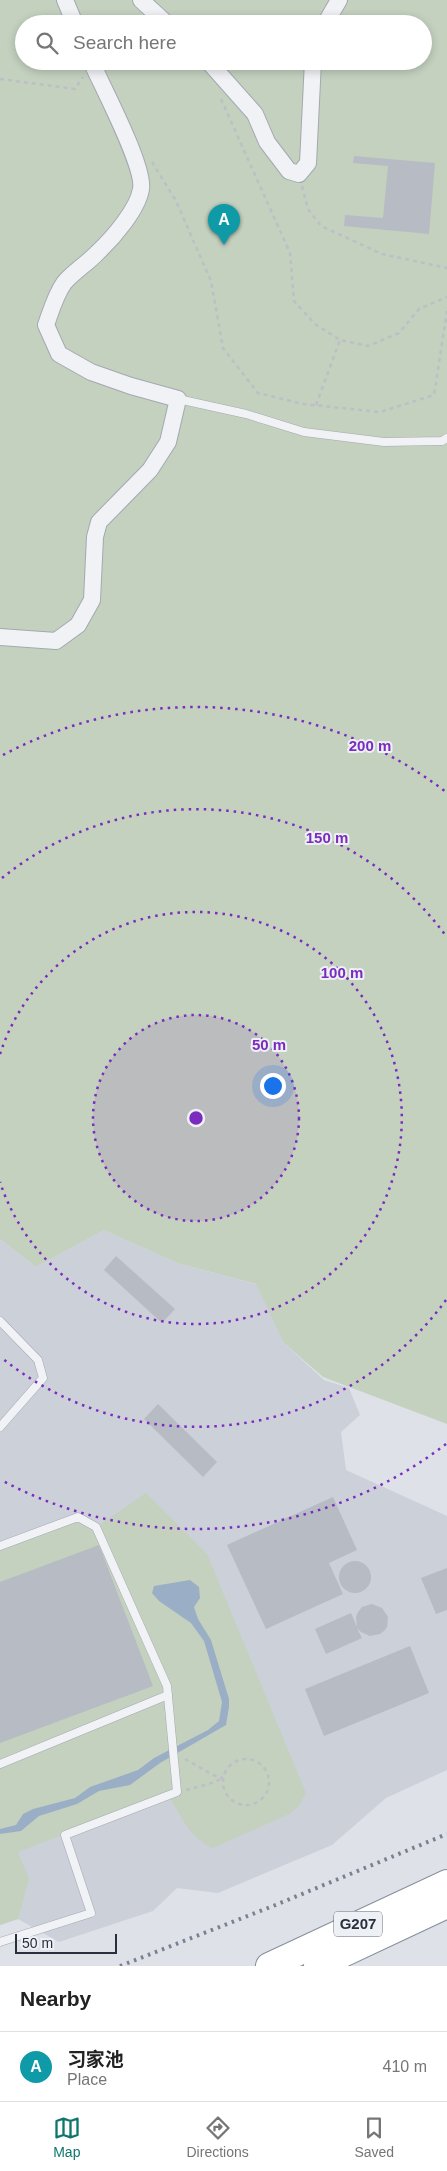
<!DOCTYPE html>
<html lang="en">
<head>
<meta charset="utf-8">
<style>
	:root { --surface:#fff; --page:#f2f2f2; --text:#222; --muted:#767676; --line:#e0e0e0; --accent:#0f766e }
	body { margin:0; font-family:Arial,"Noto Sans SC",sans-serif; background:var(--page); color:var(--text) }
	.scale { position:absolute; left:15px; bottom:12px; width:102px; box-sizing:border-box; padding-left:5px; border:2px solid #282f3d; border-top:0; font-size:14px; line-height:18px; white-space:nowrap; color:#282f3d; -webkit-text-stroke:4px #edf0f5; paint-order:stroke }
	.you { position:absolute; left:272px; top:1085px; width:18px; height:18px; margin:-12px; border:4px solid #fff; border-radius:50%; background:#1a73e8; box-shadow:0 0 0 8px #1a73e833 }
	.badge { display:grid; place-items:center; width:32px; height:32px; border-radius:50%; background:var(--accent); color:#fff; font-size:16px; font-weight:700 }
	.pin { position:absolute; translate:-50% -41px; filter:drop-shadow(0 1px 2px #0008) }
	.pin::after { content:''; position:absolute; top:26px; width:18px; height:15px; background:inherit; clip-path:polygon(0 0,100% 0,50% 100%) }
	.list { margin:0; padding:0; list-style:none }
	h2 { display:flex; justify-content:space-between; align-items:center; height:65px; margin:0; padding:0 20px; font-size:21px }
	h2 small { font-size:16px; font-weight:400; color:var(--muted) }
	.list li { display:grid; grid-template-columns:32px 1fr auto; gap:15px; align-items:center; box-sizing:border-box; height:70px; padding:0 20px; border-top:1px solid var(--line) }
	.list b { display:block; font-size:19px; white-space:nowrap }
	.list p { margin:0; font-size:16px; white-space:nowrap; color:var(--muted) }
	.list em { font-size:16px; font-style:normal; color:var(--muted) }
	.icon { flex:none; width:28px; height:28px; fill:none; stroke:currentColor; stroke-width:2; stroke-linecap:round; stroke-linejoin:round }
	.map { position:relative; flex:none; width:447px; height:1966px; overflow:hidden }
	.search { position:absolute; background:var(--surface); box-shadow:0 2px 8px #0003; left:15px; right:15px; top:15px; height:55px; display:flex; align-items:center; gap:12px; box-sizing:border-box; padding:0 18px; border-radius:28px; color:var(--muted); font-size:19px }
	.sheet { height:135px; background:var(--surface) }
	nav { display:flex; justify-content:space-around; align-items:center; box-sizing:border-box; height:70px; border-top:1px solid var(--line); background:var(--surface); font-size:14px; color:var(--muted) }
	nav a { display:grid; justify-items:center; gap:2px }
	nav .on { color:var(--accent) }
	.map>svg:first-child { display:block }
	.built { fill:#ccd0d9 }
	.green { fill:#c4d1bf; fill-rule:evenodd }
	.water { fill:#9aafc6 }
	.building { fill:#b6bbc4 }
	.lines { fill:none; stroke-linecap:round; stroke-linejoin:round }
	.service-casing { stroke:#a4a8b1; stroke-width:9 }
	.minor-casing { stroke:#a4a8b1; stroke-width:18 }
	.trunk-casing { stroke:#868f9d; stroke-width:28 }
	.path { stroke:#bdbfc6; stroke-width:2.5; stroke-dasharray:4 4; stroke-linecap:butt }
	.service { stroke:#f1f2f6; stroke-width:8 }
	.minor { stroke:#f1f2f6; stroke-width:16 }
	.trunk { stroke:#fff; stroke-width:26 }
	.rail { stroke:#788190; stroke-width:4; stroke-dasharray:2.5 5; stroke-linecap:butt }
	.ring { fill:none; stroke:#7b2cbf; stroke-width:2.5; stroke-dasharray:2.5 5 }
	.labels { text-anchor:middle; stroke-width:4; stroke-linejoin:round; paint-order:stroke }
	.shield { fill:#edf0f5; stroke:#636974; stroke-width:1 }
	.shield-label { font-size:15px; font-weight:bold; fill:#282f3d }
	.centre { fill:#7b2cbf; stroke:#edf0f5; stroke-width:2.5 }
	.ring-label { font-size:15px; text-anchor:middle; font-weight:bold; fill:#7b2cbf; stroke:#edf0f5; stroke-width:4; stroke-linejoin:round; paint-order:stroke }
</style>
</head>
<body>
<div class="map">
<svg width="447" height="1966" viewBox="0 0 447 1966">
	<rect width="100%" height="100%" fill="#dee1e7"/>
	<!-- built -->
	<polygon class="built" points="104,1230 177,1263 266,1287 284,1343 324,1380 349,1388 360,1415 341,1432 346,1470 447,1516 447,1770 386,1798 332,1845 218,1893 177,1888 153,1911 59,1942 18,1919 0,1925 0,1239 36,1267"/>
	<!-- green -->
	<g class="green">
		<path d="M0 0H447V1424L323 1377 284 1343 256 1284 177 1263 104 1230 36 1267 0 1239ZM24 24H423V61H24Z"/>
		<path d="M146 1493 207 1554 306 1793 298 1807 289 1814 213 1848C190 1839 181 1815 168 1795L18 1852 29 1879 18 1919 0 1925V1546L78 1517 96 1527Z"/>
	</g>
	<!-- water -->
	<polygon class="water" points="190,1580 199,1587 200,1598 194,1607 198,1619 211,1640 229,1699 229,1707 226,1725 160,1763 130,1785 99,1791 77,1804 39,1816 21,1831 0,1834 0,1829 16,1825 23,1814 33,1809 75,1798 90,1787 138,1770 154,1758 208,1730 219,1721 222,1702 204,1641 191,1623 159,1601 152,1593 154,1586"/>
	<!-- building -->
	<g class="building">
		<polygon points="354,156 435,163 429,234 344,226 345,215 383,218 388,166 353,163"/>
		<polygon points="116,1256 175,1309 162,1323 104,1270"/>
		<polygon points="158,1404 217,1462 203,1477 144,1419"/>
		<polygon points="333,1497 357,1550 329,1563 343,1594 266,1629 227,1545"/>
		<polygon points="99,1545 153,1686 0,1743 0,1582"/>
		<circle cx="355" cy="1577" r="16"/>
		<polygon points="447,1568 447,1610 436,1614 421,1578"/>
		<polygon points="372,1604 382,1608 388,1617 387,1627 384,1631 380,1634 370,1636 361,1632 357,1628 362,1638 326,1654 315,1629 351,1613 357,1627 356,1617 358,1612 362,1607"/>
		<polygon points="410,1646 429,1693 324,1736 305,1689"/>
	</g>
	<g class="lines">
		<defs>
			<g id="service">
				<polyline points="178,399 246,414 304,432 384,442 442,441 447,438"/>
				<polyline points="0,1321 38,1360 43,1378 0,1427"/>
				<polyline points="0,1546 78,1517 96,1527 167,1686 177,1792 65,1835 91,1913 0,1942"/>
				<polyline points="0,1764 168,1695"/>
			</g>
			<g id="minor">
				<polyline points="65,0 75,24"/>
				<polyline points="141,0 167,24"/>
				<polyline points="325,24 339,0"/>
				<polyline points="208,61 255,114 267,142 289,171 299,174 308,163 313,61"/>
				<path d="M0 637 56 641 78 625 92 600 95 537 99 522 150 470 168 442 178 399 131 386 91 372 59 354 46 325C51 311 55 296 64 283 73 272 88 263 98 252 113 238 138 209 141 189 145 167 102 86 91 61"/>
			</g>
			<g id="trunk">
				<polyline points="269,1966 447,1883"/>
				<polyline points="317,1966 447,1905"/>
			</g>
		</defs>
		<!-- service casing -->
		<use href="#service" class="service-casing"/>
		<!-- minor casing -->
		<use href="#minor" class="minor-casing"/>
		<!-- trunk casing -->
		<use href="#trunk" class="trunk-casing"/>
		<!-- path -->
		<g class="path">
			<polyline points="0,79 75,89 83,77"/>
			<polyline points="221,99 290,253 294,301 315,324 340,340 368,346 399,333 419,309 447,297"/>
			<polyline points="152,162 176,201 211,281 223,348 258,393 303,404 380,412 434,395 447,311"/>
			<polyline points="302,186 308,209 321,226 382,254 447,268"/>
			<polyline points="316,405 340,340"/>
			<circle cx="246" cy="1782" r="23"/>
			<polyline points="185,1759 213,1775 223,1778"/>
			<polyline points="186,1790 209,1784 221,1779"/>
		</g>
		<!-- service -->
		<use href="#service" class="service"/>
		<!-- minor -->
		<use href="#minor" class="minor"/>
		<!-- trunk -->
		<use href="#trunk" class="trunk"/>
		<!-- rail -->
		<polyline class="rail" points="120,1966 273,1906 447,1834"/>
	</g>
	<!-- distance rings -->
	<circle cx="196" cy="1118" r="103" fill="#7b2cbf" fill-opacity=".12"/>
	<g class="ring">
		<circle cx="196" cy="1118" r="103"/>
		<path d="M0 1054A206 206 0 1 1 0 1182"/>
		<path d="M446 1300A309 309 0 0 1 2 1358M2 878A309 309 0 0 1 446 936"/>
		<path d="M446 1444A411 411 0 0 1 3 1481M3 755A411 411 0 0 1 446 792"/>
	</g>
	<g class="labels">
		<!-- shield labels -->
		<rect class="shield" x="334" y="1911.5" width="48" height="25" rx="4"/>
		<g class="shield-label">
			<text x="358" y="1929">G207</text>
		</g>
	</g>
	<circle cx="196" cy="1118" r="8" class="centre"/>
	<g class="ring-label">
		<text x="370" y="751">200 m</text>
		<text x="327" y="843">150 m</text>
		<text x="342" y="978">100 m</text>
		<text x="269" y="1050">50 m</text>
	</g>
</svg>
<div class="scale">50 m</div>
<div class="you"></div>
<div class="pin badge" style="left:224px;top:245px;background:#0f9aa8">A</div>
<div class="search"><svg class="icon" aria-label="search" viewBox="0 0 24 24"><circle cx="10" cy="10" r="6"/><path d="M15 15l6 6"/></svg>Search here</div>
</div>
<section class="sheet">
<h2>Nearby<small></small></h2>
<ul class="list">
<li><span class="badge" style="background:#0f9aa8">A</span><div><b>习家池</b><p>Place</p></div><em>410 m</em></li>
</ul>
</section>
<nav>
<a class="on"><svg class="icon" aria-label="map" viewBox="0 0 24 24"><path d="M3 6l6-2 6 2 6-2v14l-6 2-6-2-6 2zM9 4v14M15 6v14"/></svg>Map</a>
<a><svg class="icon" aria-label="directions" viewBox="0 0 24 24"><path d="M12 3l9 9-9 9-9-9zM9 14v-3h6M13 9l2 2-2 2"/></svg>Directions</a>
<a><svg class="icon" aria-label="saved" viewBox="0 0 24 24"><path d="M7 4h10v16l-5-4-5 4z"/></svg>Saved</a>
</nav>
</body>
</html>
